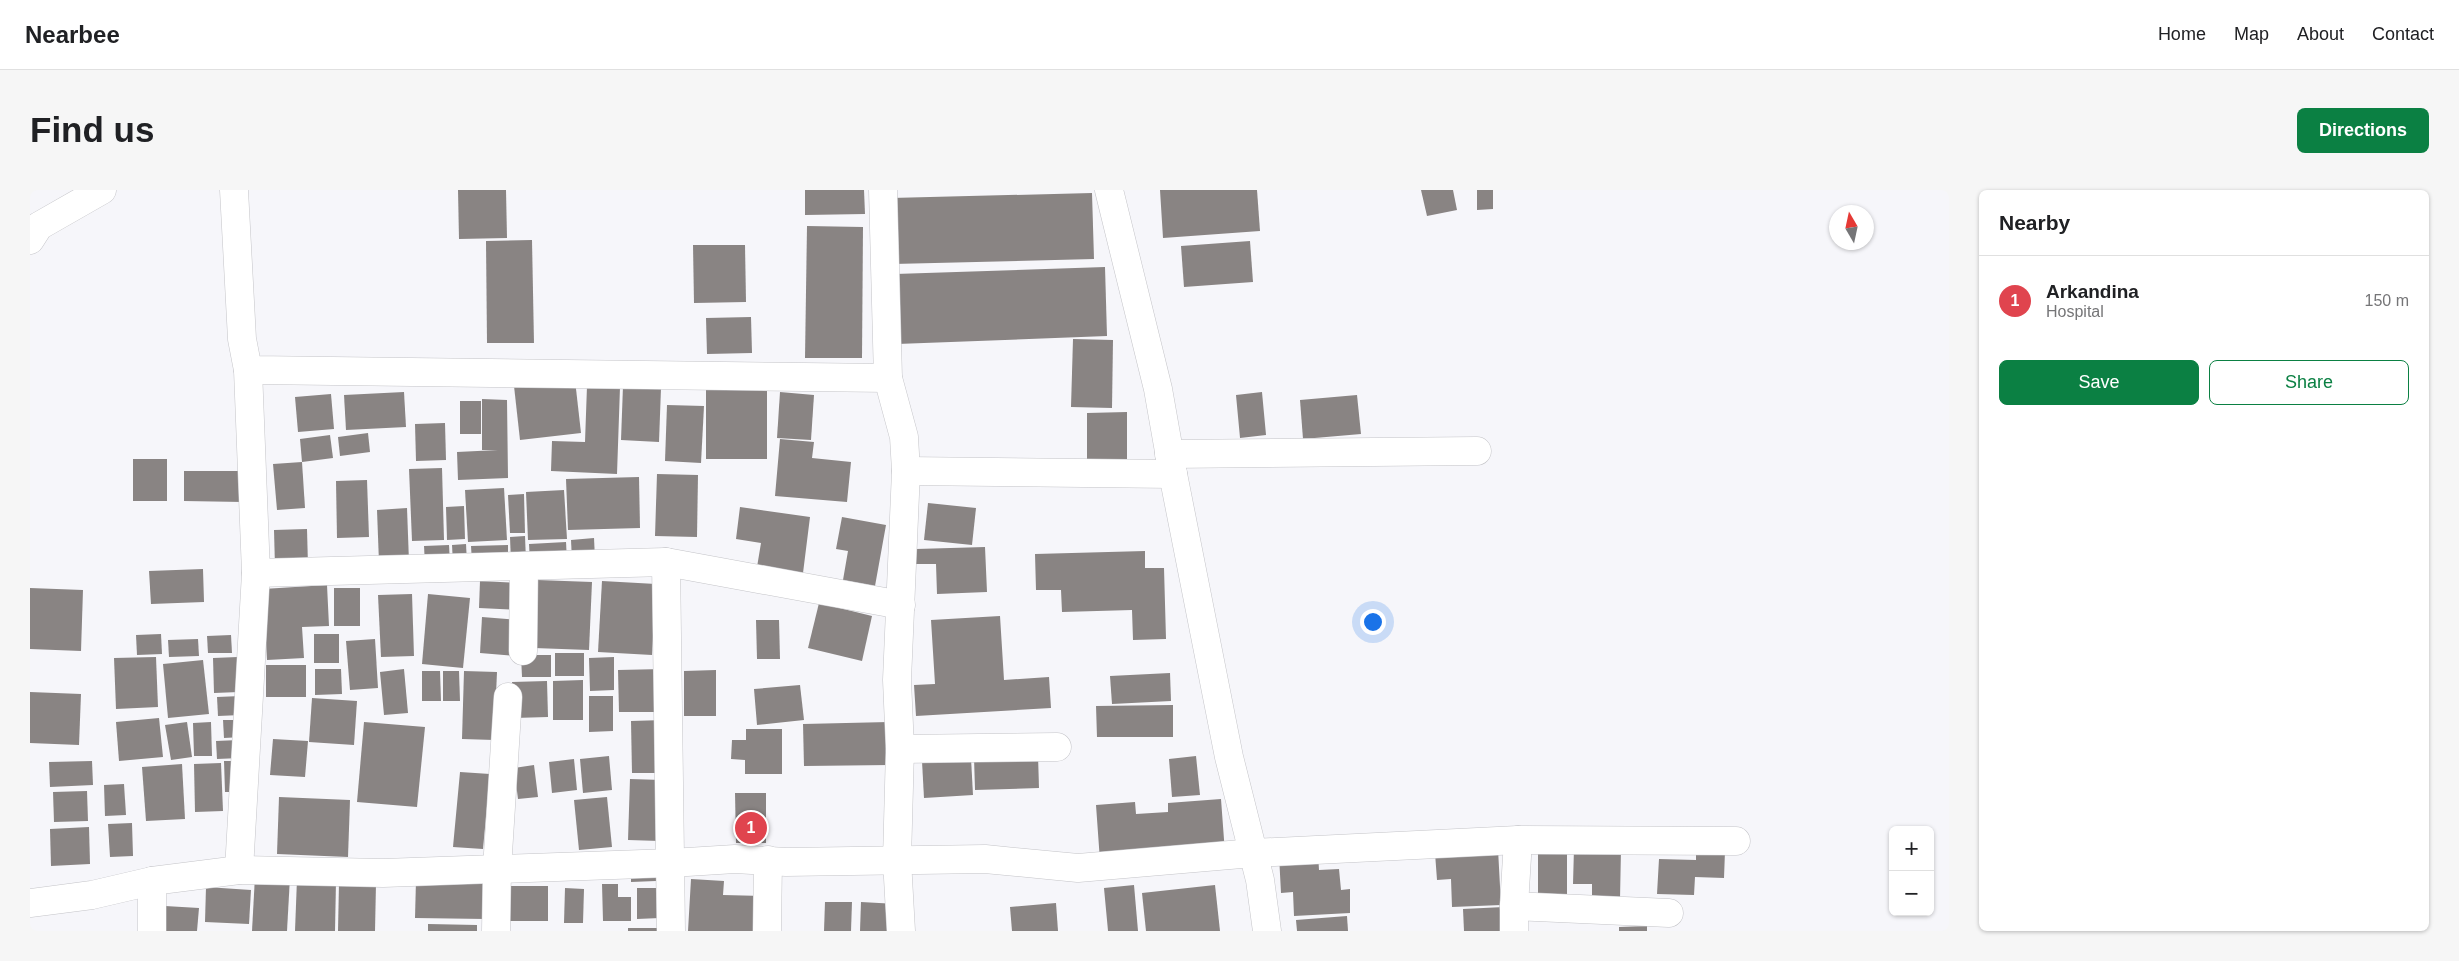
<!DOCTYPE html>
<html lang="en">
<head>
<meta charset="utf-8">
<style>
	:root { --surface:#fff; --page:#f6f6f6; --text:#202124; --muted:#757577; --line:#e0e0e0; --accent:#0b8043 }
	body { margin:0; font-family:Helvetica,sans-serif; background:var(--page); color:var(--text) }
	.controls { position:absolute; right:15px; bottom:15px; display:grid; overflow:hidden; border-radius:8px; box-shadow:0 1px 4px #0004 }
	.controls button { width:45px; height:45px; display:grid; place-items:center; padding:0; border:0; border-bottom:1px solid var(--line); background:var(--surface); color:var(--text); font:25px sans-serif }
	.compass { position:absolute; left:1799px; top:15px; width:45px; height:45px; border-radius:50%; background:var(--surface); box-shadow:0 1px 4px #0004; rotate:351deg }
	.you { position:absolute; left:1342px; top:431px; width:18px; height:18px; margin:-12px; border:4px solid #fff; border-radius:50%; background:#1a73e8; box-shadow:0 0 0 8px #1a73e833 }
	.badge { display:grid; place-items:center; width:32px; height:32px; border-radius:50%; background:var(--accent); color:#fff; font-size:16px; font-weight:700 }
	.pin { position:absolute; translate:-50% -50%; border:2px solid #fff; box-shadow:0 1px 5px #0006 }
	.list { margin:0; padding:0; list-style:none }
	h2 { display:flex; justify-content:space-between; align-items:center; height:65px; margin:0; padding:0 20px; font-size:21px }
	h2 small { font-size:16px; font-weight:400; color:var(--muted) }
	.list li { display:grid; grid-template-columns:32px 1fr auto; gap:15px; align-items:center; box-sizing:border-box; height:90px; padding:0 20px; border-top:1px solid var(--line) }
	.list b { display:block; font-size:19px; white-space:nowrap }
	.list p { margin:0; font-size:16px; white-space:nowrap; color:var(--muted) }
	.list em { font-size:16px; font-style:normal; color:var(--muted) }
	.actions { display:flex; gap:10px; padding:15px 20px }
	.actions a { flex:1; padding:11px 0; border:1px solid var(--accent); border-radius:8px; text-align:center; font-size:18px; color:var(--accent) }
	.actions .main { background:var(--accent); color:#fff }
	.map { position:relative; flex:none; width:1919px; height:741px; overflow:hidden; border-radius:8px }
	header { display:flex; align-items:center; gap:30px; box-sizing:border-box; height:70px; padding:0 25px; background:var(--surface); border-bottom:1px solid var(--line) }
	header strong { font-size:24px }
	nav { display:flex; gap:28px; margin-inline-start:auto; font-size:18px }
	.intro { display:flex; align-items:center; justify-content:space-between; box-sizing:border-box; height:120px; padding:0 30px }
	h1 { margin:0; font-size:35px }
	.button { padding:12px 22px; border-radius:8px; background:var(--accent); color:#fff; font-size:18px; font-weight:700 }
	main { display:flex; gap:30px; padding:0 30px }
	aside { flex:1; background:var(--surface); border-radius:8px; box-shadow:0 1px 4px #0004 }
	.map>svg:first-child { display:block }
	.building { fill:#898483 }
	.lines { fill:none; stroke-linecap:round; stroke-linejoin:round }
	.minor-casing { stroke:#c4c4c8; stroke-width:29 }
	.minor { stroke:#fff; stroke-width:28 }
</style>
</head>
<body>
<header>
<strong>Nearbee</strong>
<nav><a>Home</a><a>Map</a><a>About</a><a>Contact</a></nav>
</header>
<div class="intro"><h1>Find us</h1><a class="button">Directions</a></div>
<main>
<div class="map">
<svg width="1919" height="741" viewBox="0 0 1919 741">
	<rect width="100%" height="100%" fill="#f6f6fa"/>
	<!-- building -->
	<g class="building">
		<polygon points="428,0 476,0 477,48 429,49"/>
		<polygon points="775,0 834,0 835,24 775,25"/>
		<polygon points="1130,0 1227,0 1230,41 1133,48"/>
		<polygon points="1391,0 1423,0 1427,20 1397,26"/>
		<polygon points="1447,0 1463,0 1463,19 1447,20"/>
		<polygon points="1062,3 1064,69 863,74 861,8"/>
		<polygon points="777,36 833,37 832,168 775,168"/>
		<polygon points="502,50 504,153 457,153 456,51"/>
		<polygon points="1220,51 1223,92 1154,97 1151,56"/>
		<polygon points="663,55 715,55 716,112 664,113"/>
		<polygon points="1075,77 1077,146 867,154 865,84"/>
		<polygon points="721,127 722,163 677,164 676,128"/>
		<polygon points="1043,149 1083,150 1082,218 1041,217"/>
		<polygon points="545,190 551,243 490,250 484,196"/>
		<polygon points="557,196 590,197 587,284 521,281 522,251 555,252"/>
		<polygon points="593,196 631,198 629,252 591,250"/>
		<polygon points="737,199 737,269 676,269 676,200"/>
		<polygon points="374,202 376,237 316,240 314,205"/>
		<polygon points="750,202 784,205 781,250 747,248"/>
		<polygon points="1232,202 1236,245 1210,248 1206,205"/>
		<polygon points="301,204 304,239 268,242 265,207"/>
		<polygon points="1327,205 1331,244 1273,249 1270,210"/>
		<polygon points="452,209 477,210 478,288 428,290 427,262 468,260 452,260"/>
		<rect x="430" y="211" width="21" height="33"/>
		<polygon points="637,215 674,216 671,273 635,271"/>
		<polygon points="1097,222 1097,274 1057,274 1057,223"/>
		<polygon points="415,233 416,270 386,271 385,234"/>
		<polygon points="338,243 340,262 310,266 308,247"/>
		<polygon points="300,245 303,268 272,272 270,249"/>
		<polygon points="750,249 784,252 782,268 821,272 817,312 745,306"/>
		<rect x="103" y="269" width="34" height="42"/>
		<polygon points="272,272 275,318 247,320 243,274"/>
		<polygon points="412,278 414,350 382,351 379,279"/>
		<polygon points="154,281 213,281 213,312 154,311"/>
		<polygon points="627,284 668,285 667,347 625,346"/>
		<polygon points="609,287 610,338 538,340 536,289"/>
		<polygon points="337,290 339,347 307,348 306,291"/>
		<polygon points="474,298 477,350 438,352 435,300"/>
		<polygon points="534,300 537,349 498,350 496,302"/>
		<polygon points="494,304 495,343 480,343 478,305"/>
		<polygon points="898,313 946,318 942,355 894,350"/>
		<polygon points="434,316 435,349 417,350 416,317"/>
		<polygon points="710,317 780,327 773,383 727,377 731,353 706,349"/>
		<polygon points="377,318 379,372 349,373 347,320"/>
		<polygon points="812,327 856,335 845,396 813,390 818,361 806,359"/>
		<polygon points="277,339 278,376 245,377 244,340"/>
		<polygon points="495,346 496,371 481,372 480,347"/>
		<polygon points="564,348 565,369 542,370 541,350"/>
		<polygon points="536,352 537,370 500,372 499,354"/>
		<polygon points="436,354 437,373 423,373 422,355"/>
		<polygon points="419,355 420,373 395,374 394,356"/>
		<polygon points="478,355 478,372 442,373 441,356"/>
		<polygon points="955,357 957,402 907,404 906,374 886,374 886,359"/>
		<polygon points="1115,361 1115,378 1134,378 1136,449 1103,450 1102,420 1032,422 1031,400 1006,400 1005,364"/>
		<polygon points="173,379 174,412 121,414 119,381"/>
		<polygon points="507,390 562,392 559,460 504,458"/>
		<polygon points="450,391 490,393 488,420 449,418"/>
		<polygon points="572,391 626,394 622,465 568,462"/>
		<polygon points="297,395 299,436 272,437 274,468 237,470 233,399"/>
		<polygon points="0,398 53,400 51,461 0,459"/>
		<rect x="304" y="398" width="26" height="38"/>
		<polygon points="382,404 384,466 351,467 348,405"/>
		<polygon points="398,404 440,408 433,478 392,474"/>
		<polygon points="789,413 842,426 832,471 778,458"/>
		<polygon points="970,426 974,490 1019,487 1021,518 886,526 884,495 905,494 901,430"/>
		<polygon points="452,427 489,430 486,466 450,463"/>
		<polygon points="726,430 749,430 750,469 727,469"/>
		<polygon points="131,444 132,464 107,465 106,445"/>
		<rect x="284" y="444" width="25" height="29"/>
		<polygon points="201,445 202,463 178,463 177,446"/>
		<polygon points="168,449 169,466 139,467 138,450"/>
		<polygon points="345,449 348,498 320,500 316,451"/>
		<rect x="525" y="463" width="29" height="23"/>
		<polygon points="491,465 521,465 521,487 492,487"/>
		<polygon points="126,467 128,517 86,519 84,468"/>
		<polygon points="208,467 209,502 184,503 183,468"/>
		<polygon points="584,467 584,500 560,501 559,468"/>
		<polygon points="173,470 179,524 138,528 133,474"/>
		<rect x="236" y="475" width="40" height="32"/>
		<polygon points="285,479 311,479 312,504 285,505"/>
		<polygon points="374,479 378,523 354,525 350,482"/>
		<polygon points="633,479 634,522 589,522 588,480"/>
		<polygon points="686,480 686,526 654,526 654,481"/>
		<polygon points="392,481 410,481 411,511 392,511"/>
		<polygon points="413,481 429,481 430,511 413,511"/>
		<polygon points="434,481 467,482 464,550 432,549"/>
		<polygon points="1140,483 1141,511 1082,514 1080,486"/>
		<polygon points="553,490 553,530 523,530 523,491"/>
		<polygon points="517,491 518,527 484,528 482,492"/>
		<polygon points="770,495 774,530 727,535 724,499"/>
		<polygon points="0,502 51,504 49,555 0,553"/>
		<polygon points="211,506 211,525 188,526 187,507"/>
		<polygon points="559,506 583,506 583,541 559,542"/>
		<polygon points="282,508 327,511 324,555 279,552"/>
		<polygon points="1143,515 1143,547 1067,547 1066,516"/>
		<polygon points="129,528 133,567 89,571 86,532"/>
		<polygon points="193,530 212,530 212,547 194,548"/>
		<polygon points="634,530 636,583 602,583 601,531"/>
		<polygon points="157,532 162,567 141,570 135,535"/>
		<polygon points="181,532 182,566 164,566 163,533"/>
		<polygon points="334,532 395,537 387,617 327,612"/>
		<polygon points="859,532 860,575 774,576 773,534"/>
		<polygon points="716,539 752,539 752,584 715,584 715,570 701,569 702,550 716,550"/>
		<polygon points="243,549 278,551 275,587 240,585"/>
		<polygon points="209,550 210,568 187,569 186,551"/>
		<polygon points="1008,565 1009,598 945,600 944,568"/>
		<polygon points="579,566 582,600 553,603 550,569"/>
		<polygon points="1166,566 1170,605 1142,607 1139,569"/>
		<polygon points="941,568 943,605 894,608 892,571"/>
		<polygon points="544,569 547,600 522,603 519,572"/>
		<polygon points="62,571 63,595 20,597 19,572"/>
		<polygon points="194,571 209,571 210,602 195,602"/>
		<polygon points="191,573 193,621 165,622 164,574"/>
		<polygon points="152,574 155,629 116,631 112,577"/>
		<polygon points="504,575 508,607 488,609 484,578"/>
		<polygon points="430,582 460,584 453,659 423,657"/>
		<polygon points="600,589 632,590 630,651 598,650"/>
		<polygon points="94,594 96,625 75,626 74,595"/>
		<polygon points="57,601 58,631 24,632 23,602"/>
		<polygon points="705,603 736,603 736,653 706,653"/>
		<polygon points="249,607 320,610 318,667 247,664"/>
		<polygon points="577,607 582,657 549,660 544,610"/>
		<polygon points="1191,609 1195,663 1070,671 1066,615 1105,612 1106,624 1138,622 1138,613"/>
		<polygon points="102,633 103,666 80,667 78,634"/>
		<polygon points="59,637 60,674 21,676 20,639"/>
		<polygon points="1537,657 1537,706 1508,706 1508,658"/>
		<polygon points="1544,658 1591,659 1590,709 1562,708 1562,694 1543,694"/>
		<polygon points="1468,659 1471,715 1422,717 1421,689 1407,690 1405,663"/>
		<polygon points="1666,660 1695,661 1694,688 1665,687 1664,705 1627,704 1629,669 1666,670"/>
		<polygon points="1288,663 1289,680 1309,679 1311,700 1320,699 1320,723 1264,726 1263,702 1251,703 1249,665"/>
		<polygon points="601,680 626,680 626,691 601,692"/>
		<polygon points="225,686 260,687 257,741 222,741"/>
		<polygon points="267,689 306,691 305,741 265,741"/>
		<polygon points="661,689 694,691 693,705 733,706 731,741 658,741"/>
		<polygon points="386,690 457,691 456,729 385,728"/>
		<polygon points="309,693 346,693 345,741 308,741"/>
		<polygon points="572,694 588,694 588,707 601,707 601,731 573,731"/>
		<polygon points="1104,695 1108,741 1078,741 1074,698"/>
		<polygon points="1185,695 1190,741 1116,741 1112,703"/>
		<rect x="480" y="696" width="38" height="35"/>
		<polygon points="176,697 221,700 219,734 175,732"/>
		<polygon points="535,698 554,699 553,733 534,733"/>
		<polygon points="607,698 629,698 630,728 607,729"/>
		<polygon points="795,712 822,712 821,741 794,741"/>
		<polygon points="831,712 867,714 866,741 830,741"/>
		<polygon points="1026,713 1028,741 982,741 980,717"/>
		<polygon points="135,716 169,718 167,741 134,741"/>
		<polygon points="1474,717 1476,741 1434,741 1433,719"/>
		<polygon points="1317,726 1318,741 1267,741 1266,730"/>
		<polygon points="398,734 447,735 447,741 398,741"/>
		<polygon points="1617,736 1617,741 1589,741 1589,737"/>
		<rect x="598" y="738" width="30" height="3"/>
	</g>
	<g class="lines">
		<defs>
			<g id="minor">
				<polyline points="204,0 212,149 218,180 858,188"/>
				<polyline points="853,0 858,188 874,247 876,281 867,490 870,559 867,670 871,741"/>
				<polyline points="1079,0 1128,199 1143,284 1199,567 1230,690 1237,741"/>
				<polyline points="0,50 9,36 72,0"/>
				<polyline points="1139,264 1447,261"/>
				<polyline points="876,281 1143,284"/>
				<polyline points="636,372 641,741"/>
				<polyline points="226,383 636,372 871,415"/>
				<polyline points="493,461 494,376"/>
				<polyline points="870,559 1027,557"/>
				<polyline points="209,680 226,383 218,180"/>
				<polyline points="122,691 122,741"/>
				<polyline points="0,713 62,705 122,691 209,680 353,683 641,673 705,669 756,672 955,669 1048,678 1223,663 1488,650 1706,651"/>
				<polyline points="1484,716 1488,650"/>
				<polyline points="466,741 467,679 478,507"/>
				<polyline points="737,741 738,670"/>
				<polyline points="1484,741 1484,716 1639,723"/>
			</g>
		</defs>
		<!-- minor casing -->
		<use href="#minor" class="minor-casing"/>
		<!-- minor -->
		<use href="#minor" class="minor"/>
	</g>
</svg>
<div class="controls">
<button>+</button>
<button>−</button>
</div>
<svg class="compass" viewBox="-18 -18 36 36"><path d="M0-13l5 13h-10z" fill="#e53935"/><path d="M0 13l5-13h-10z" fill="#757577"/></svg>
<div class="you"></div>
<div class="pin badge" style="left:721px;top:638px;background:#e0444e">1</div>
</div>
<aside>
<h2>Nearby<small></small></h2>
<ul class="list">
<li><span class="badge" style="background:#e0444e">1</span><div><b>Arkandina</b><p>Hospital</p></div><em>150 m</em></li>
</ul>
<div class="actions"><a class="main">Save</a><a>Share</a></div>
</aside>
</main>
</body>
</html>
